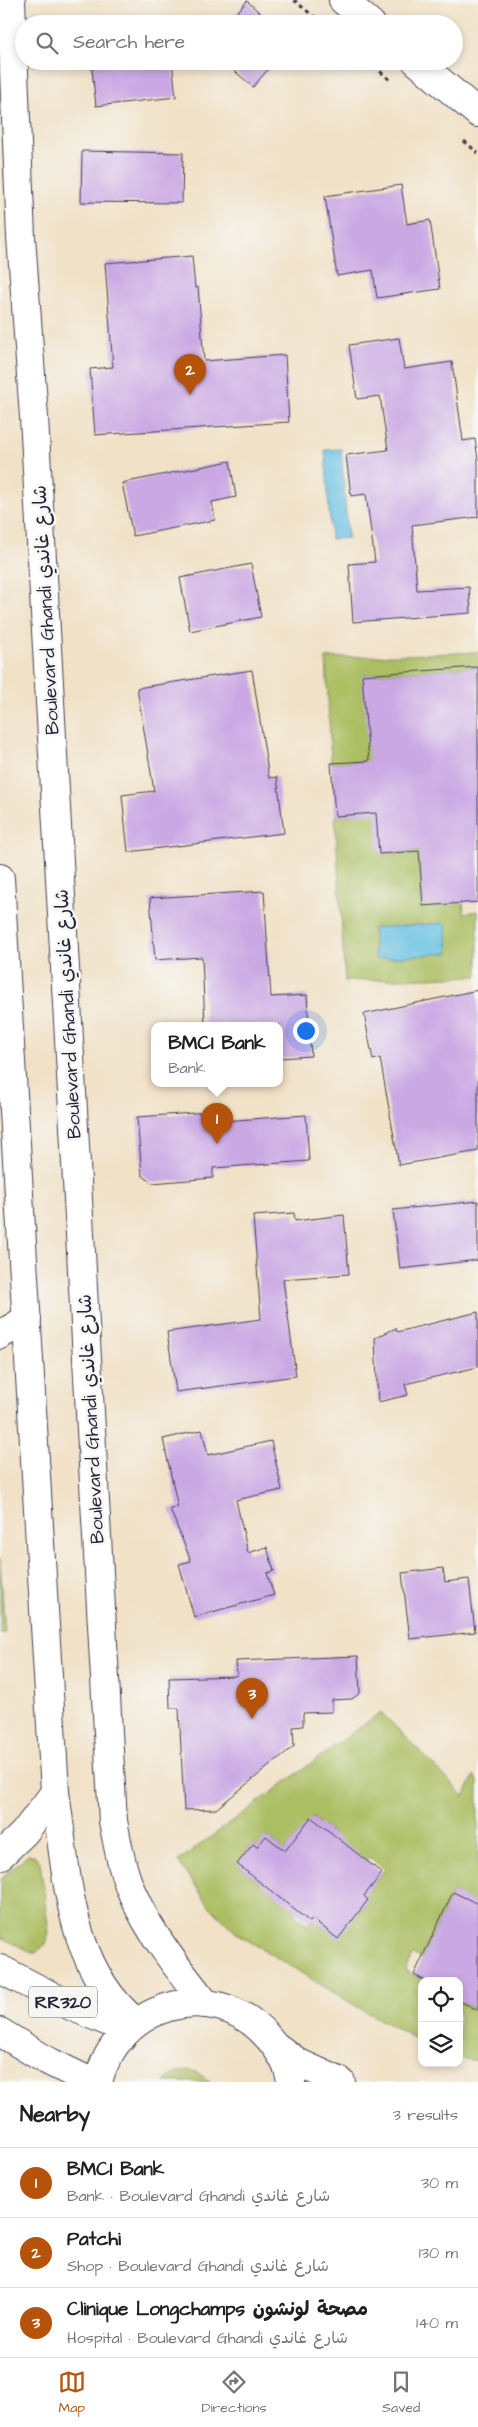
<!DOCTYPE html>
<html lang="en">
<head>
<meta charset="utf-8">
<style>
	:root { --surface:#fff; --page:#f2f2f2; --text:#202124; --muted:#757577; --line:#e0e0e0; --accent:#b45309 }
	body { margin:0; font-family:"Architects Daughter","Playpen Sans Arabic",sans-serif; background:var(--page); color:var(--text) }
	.controls { position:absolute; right:15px; bottom:15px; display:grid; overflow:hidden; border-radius:10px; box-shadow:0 2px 8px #0003 }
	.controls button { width:45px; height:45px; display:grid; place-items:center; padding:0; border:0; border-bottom:1px solid var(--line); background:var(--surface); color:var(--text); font:25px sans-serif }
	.you { position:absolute; left:305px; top:1030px; width:18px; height:18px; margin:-12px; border:4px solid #fff; border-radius:50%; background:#1a73e8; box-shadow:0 0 0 8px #1a73e833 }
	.badge { display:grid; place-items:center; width:32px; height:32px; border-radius:50%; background:var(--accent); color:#fff; font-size:16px; font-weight:700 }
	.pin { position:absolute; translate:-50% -41px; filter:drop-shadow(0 1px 2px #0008) }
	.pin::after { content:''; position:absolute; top:26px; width:18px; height:15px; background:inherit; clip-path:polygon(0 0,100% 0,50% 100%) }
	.popup { position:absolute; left:151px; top:1022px; width:132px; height:65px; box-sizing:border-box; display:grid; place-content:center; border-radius:10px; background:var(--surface); filter:drop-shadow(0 1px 4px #0005); font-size:16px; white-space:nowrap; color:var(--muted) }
	.popup b { font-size:19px; color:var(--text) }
	.popup::after { content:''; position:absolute; left:50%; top:100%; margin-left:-10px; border:10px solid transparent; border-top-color:var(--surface) }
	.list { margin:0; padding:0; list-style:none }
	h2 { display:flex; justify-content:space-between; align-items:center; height:65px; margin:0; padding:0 20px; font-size:21px }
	h2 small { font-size:16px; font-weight:400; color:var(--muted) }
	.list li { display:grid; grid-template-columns:32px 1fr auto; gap:15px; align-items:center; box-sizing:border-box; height:70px; padding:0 20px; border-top:1px solid var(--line) }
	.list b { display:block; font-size:19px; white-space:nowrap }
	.list p { margin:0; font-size:16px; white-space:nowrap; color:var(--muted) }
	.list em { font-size:16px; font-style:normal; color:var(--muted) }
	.icon { flex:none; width:28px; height:28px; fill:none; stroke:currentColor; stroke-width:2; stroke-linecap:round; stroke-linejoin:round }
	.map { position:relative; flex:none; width:478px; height:2082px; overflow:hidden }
	.search { position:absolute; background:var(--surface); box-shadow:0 2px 8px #0003; left:15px; right:15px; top:15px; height:55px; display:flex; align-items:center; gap:12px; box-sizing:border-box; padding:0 18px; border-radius:28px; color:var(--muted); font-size:19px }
	.sheet { height:275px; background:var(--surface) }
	nav { display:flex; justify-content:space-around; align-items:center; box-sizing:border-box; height:70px; border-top:1px solid var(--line); background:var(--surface); font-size:14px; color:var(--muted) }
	nav a { display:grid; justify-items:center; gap:2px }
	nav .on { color:var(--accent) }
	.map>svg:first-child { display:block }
	.green { fill:#acbe62; stroke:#67704e; fill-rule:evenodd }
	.water { fill:#64c0e2; stroke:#43718e }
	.building { fill:#caa8e4 }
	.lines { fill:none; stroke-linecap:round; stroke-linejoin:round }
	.minor-casing { stroke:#413f50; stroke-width:30 }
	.major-casing { stroke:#413f50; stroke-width:30 }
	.path { stroke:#413f50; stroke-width:3; stroke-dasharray:4 4; stroke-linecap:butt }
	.minor { stroke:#fff; stroke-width:28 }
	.major { stroke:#fff; stroke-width:28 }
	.labels { text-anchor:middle; stroke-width:5; stroke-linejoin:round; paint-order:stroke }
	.shield { fill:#f6f6f2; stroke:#626272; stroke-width:1 }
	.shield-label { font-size:18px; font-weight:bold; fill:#22223b }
	.street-label { font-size:19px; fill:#22223b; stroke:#f6f6f2 }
</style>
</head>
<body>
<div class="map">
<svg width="478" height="2082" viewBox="0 0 478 2082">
	<rect width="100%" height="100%" fill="#f6f6f2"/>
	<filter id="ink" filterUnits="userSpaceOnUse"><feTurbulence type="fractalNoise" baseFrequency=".02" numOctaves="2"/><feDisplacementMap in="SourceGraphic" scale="10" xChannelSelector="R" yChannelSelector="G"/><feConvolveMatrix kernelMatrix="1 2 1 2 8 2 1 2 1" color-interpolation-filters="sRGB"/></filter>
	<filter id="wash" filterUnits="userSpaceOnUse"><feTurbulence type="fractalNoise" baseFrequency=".0096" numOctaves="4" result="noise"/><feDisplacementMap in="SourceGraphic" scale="20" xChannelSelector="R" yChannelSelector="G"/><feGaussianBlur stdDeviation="1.12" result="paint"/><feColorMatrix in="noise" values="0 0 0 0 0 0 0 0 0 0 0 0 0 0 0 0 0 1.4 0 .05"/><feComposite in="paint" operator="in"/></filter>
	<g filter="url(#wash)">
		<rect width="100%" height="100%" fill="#f1e1c6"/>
		<!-- green -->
		<g class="green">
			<polygon points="478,652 478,667 363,675 478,735 380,854 419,851 463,899 464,913 478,911 478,976 345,981 335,816 359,814 366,761 331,763 326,658"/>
			<polygon points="0,1559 5,1633 0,1634"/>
			<path d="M381 1712 464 1796 474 1776 478 1781V1904L453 1892 422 1959 413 1954 405 1970 426 1981H422V1996L416 2008 422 2012V2042L364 2011 236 1933 210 1907 178 1861ZM312 1817 334 1835 330 1842 361 1867 369 1857 385 1869 370 1888 359 1893 368 1900 357 1915 352 1912 337 1938 319 1924 315 1916 308 1925 295 1914 309 1896 261 1883 237 1864 253 1844 257 1847 267 1836 285 1851Z"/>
			<polygon points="28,1855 34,1855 40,1862 49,1933 46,1944 37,1952 31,1952 0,1937 0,1879"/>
			<polygon points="459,2001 478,2010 478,2061 459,2058"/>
			<polygon points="187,2070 197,2072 210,2082 164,2082 177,2072"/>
		</g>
		<!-- water -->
		<g class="water">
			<polygon points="341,449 348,538 331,539 325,450"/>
			<polygon points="446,923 449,953 375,959 373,928"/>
		</g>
		<g id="blocks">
			<!-- building -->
			<g class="building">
				<polygon points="247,1 272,24 227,24"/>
				<polygon points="91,61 172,61 176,97 96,106"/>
				<polygon points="223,61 275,61 253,87"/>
				<polygon points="82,151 183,153 182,203 81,202"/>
				<polygon points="401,185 407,224 430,220 440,289 377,298 373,270 337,276 325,196"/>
				<polygon points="192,256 195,288 198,287 204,361 285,355 289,422 95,435 90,369 113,367 105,263"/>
				<polygon points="399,338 404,369 452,362 463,441 475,439 478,460 478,517 412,525 417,590 469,587 471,613 353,622 349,564 375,562 366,494 351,496 346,455 388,450 380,396 357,399 349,345"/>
				<polygon points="230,461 236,497 212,502 215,520 133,536 122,483"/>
				<polygon points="251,564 261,617 190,631 180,578"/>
				<polygon points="478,667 478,902 423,906 419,851 379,854 376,813 335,816 331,763 369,761 362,675"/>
				<polygon points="252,670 269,778 277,777 284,833 128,852 122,795 154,791 137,688"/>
				<polygon points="264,891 271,997 307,995 311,1056 280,1058 280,1025 205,1025 202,957 155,960 150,898"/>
				<polygon points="478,990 478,1151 399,1165 380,1058 373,1060 364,1014"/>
				<polygon points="209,1112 210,1122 306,1115 309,1161 213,1168 213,1178 152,1183 142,1175 137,1117"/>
				<polygon points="478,1201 478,1260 400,1269 393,1210"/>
				<polygon points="294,1213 295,1221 344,1215 349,1274 283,1279 296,1376 176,1392 167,1332 261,1319 253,1216"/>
				<polygon points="478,1312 478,1367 405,1384 408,1395 378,1402 375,1338 396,1328 397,1332"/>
				<polygon points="202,1430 208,1455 271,1441 282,1490 236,1500 248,1553 267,1547 274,1571 267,1573 274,1595 194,1617 179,1564 191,1561 170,1509 178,1507 163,1439"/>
				<polygon points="443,1568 445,1582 469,1579 475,1632 410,1639 402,1573"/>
				<polygon points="358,1656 360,1693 352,1699 332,1700 332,1712 303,1713 303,1726 293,1727 294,1746 216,1809 184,1810 179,1708 170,1708 169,1678 237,1676 236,1661"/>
				<polygon points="311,1817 382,1873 364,1896 368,1900 338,1939 313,1919 310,1922 237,1864 253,1844 257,1847 266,1836 285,1851"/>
				<polygon points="453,1892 478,1904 478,2010 459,2001 459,1981 426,1981 414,1975"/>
			</g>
		</g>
	</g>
	<g filter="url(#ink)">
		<use href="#blocks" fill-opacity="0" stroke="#413f50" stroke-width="1"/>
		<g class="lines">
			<defs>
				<g id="minor">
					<polyline points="343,0 371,24"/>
					<polyline points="416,61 478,113"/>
					<polyline points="0,1335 27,1319"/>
					<polyline points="277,2047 299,2063 341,2082"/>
				</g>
				<g id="major">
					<path d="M11 0 21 237 34 417 113 1821C118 1846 122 1872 133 1895 151 1935 179 1970 206 2004"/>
					<path d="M0 878 55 1792C67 1873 68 1967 136 2022"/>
					<polyline points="0,1856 24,1833 55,1792"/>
					<polyline points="0,1969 73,2007 128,2030"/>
					<polyline points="0,2032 46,2060 91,2082"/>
					<path d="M98 2082C117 2005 211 1975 266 2035 278 2048 289 2065 291 2082"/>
				</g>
			</defs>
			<!-- minor casing -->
			<use href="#minor" class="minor-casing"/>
			<!-- major casing -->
			<use href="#major" class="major-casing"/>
			<!-- path -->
			<g class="path">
				<polyline points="294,0 318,20"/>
				<polyline points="368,61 390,80"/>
				<polyline points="464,141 478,153"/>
			</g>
			<!-- minor -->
			<use href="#minor" class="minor"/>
			<!-- major -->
			<use href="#major" class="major"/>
		</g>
	</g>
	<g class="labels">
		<!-- shield labels -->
		<rect class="shield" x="29" y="1986.5" width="68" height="31" rx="4"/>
		<g class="shield-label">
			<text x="63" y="2008">RR320</text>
		</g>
		<!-- street labels -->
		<g class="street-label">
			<text transform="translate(45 610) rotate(-93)" y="7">Boulevard Ghandi شارع غاندي</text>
			<text transform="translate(67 1014) rotate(-93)" y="7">Boulevard Ghandi شارع غاندي</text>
			<text transform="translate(90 1419) rotate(-93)" y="7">Boulevard Ghandi شارع غاندي</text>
		</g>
	</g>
</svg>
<div class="controls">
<button><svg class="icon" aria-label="locate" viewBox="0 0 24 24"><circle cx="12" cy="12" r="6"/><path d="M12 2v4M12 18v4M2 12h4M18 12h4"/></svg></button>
<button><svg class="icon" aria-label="layers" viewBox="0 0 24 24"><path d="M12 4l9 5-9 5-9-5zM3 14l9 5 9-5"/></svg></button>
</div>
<div class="you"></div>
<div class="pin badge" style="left:217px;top:1144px">1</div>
<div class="popup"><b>BMCI Bank</b>Bank</div>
<div class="pin badge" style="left:190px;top:395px">2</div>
<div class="pin badge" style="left:252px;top:1719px">3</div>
<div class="search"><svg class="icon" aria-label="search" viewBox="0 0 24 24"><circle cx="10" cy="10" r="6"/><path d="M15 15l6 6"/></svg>Search here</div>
</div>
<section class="sheet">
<h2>Nearby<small>3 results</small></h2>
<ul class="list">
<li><span class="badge">1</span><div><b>BMCI Bank</b><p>Bank · Boulevard Ghandi شارع غاندي</p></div><em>30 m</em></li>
<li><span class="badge">2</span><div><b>Patchi</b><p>Shop · Boulevard Ghandi شارع غاندي</p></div><em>130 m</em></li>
<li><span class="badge">3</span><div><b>Clinique Longchamps مصحة لونشون</b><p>Hospital · Boulevard Ghandi شارع غاندي</p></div><em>140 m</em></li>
</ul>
</section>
<nav>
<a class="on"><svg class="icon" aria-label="map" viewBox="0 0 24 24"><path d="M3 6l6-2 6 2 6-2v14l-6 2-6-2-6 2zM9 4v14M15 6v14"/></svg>Map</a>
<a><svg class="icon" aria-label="directions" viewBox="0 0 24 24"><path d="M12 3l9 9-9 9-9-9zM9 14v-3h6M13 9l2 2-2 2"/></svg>Directions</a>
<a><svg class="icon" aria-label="saved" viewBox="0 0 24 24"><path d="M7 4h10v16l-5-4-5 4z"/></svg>Saved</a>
</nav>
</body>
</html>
